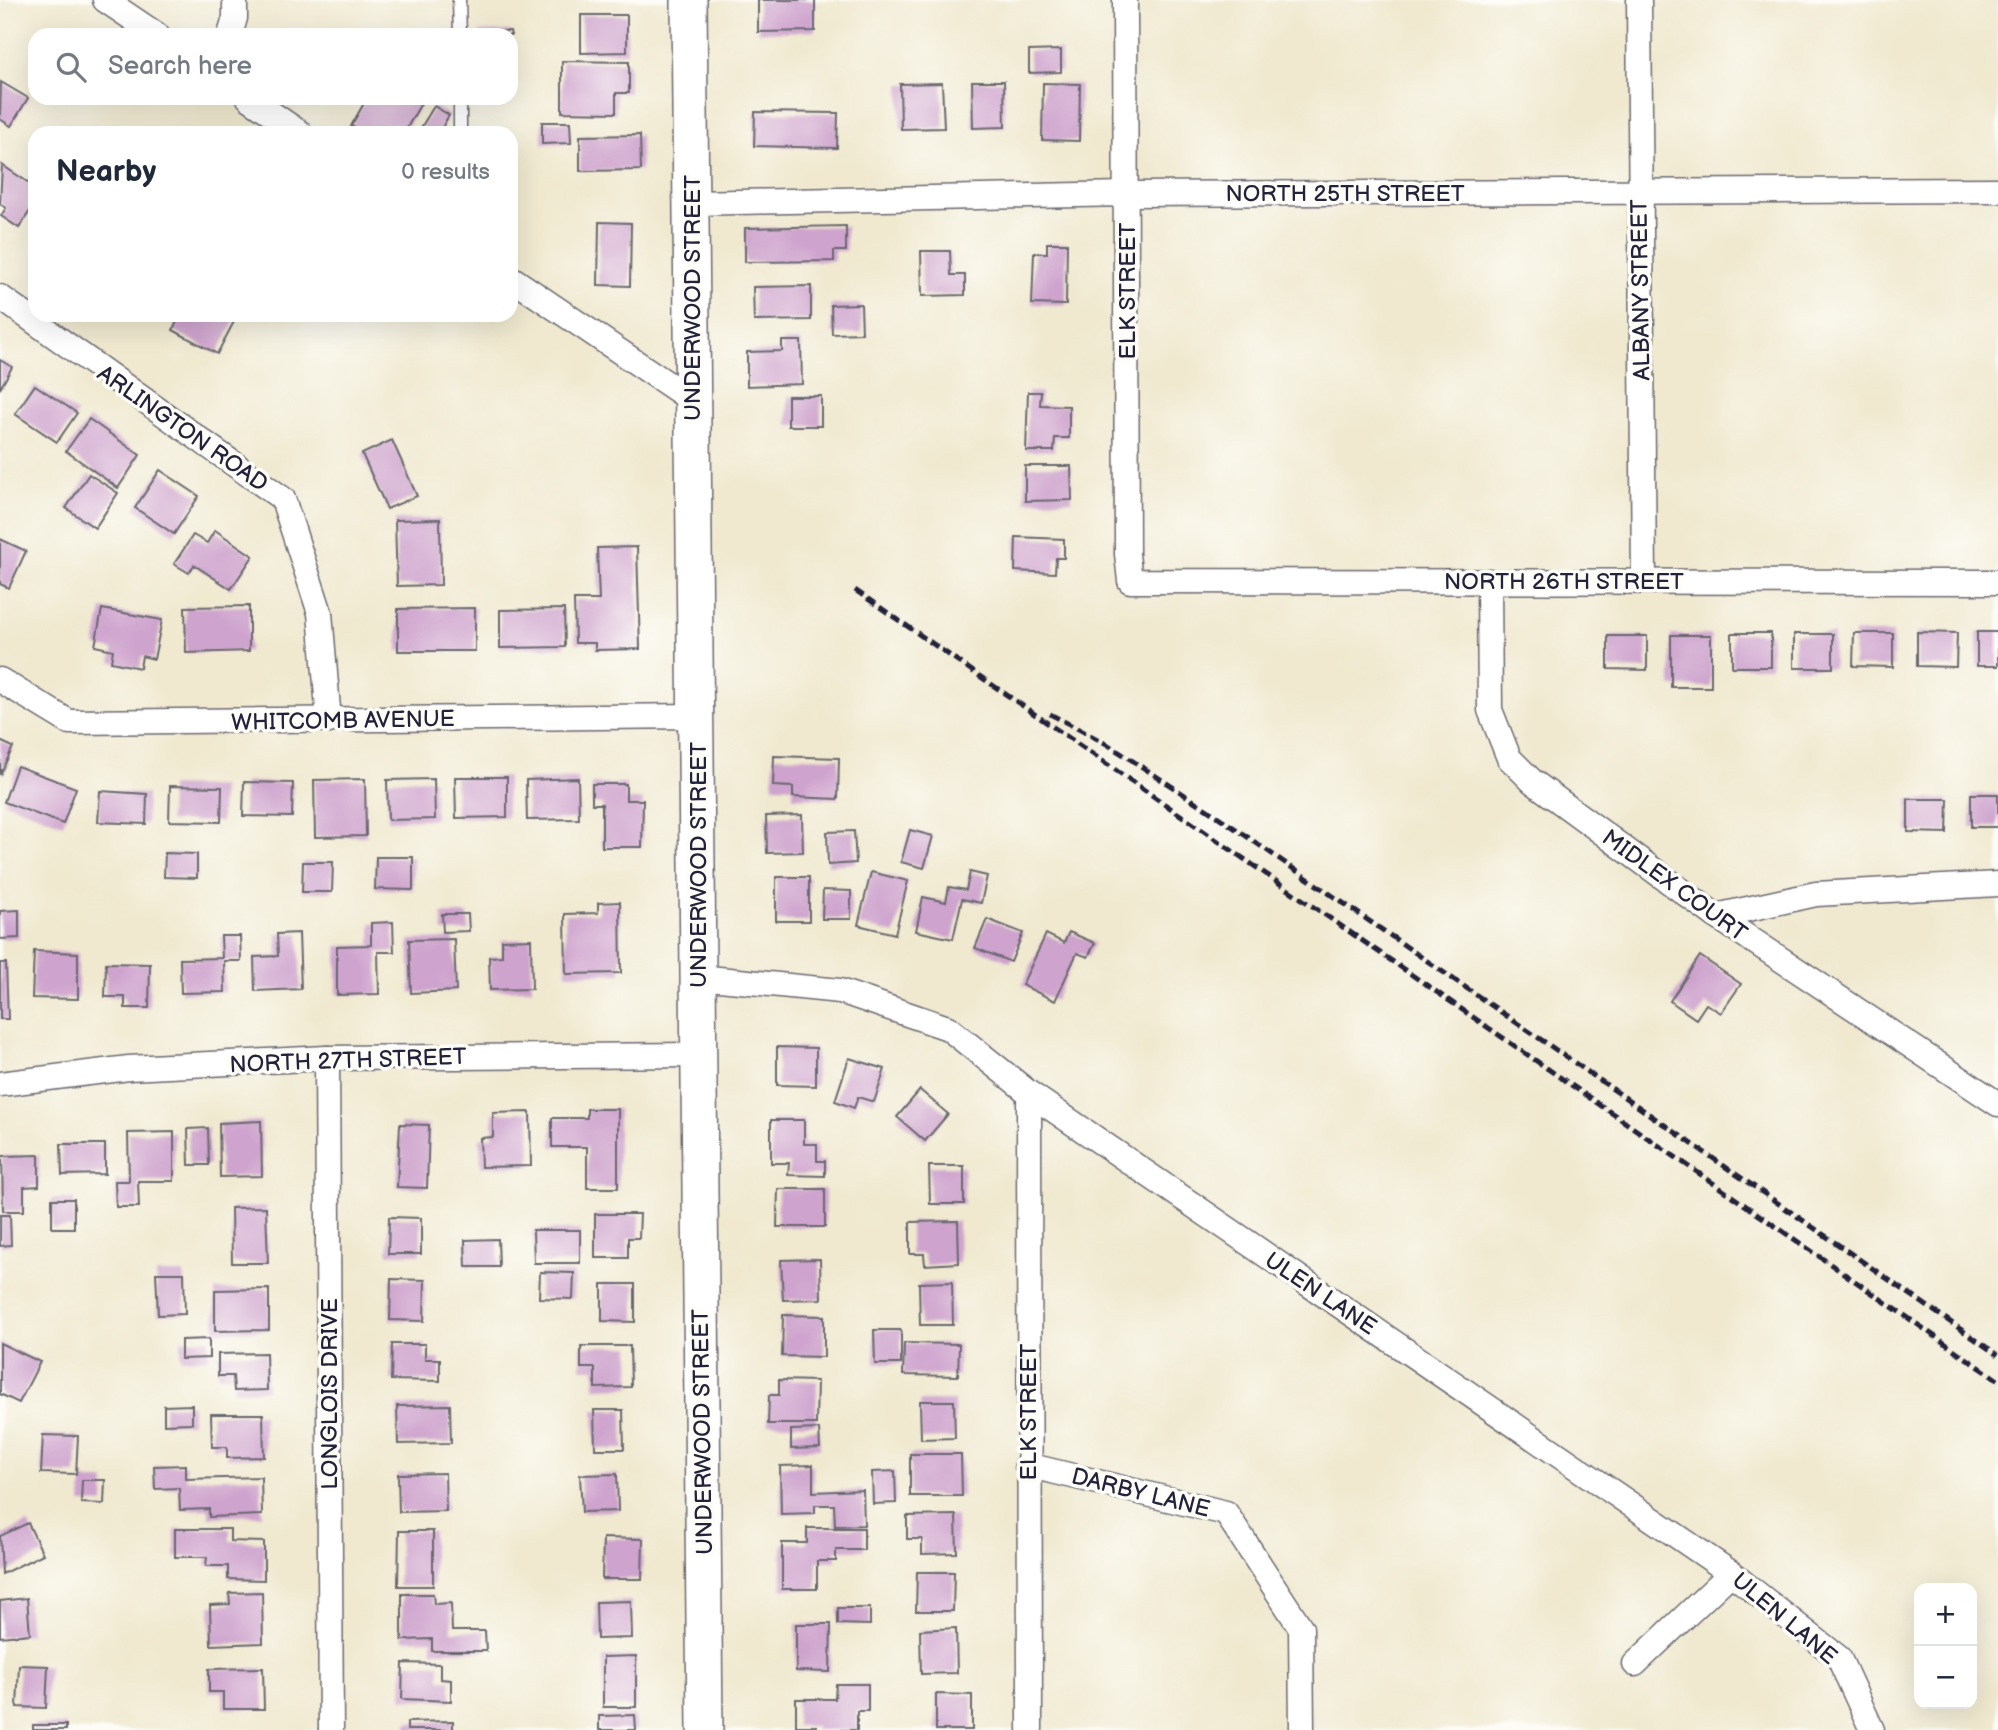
<!DOCTYPE html>
<html lang="en">
<head>
<meta charset="utf-8">
<style>
	:root { --surface:#fff; --page:#f6f6f7; --text:#1f2937; --muted:#747a83; --line:#e0e1e3 }
	body { margin:0; font-family:"Balsamiq Sans",sans-serif; background:var(--page); color:var(--text) }
	.controls { position:absolute; right:21px; bottom:21px; display:grid; overflow:hidden; border-radius:14px; box-shadow:0 7px 28px #0002 }
	.controls button { width:63px; height:63px; display:grid; place-items:center; padding:0; border:0; border-bottom:2px solid var(--line); background:var(--surface); color:var(--text); font:35px sans-serif }
	.list { margin:0; padding:0; list-style:none }
	h2 { display:flex; justify-content:space-between; align-items:center; height:91px; margin:0; padding:0 28px; font-size:30px }
	h2 small { font-size:23px; font-weight:400; color:var(--muted) }
	.icon { flex:none; width:38px; height:38px; fill:none; stroke:currentColor; stroke-width:2; stroke-linecap:round; stroke-linejoin:round }
	.map { position:relative; flex:none; width:1998px; height:1730px; overflow:hidden }
	.search { position:absolute; background:var(--surface); box-shadow:0 7px 28px #0002; left:28px; top:28px; width:490px; height:77px; display:flex; align-items:center; gap:18px; box-sizing:border-box; padding:0 24px; border-radius:21px; color:var(--muted); font-size:26px }
	.panel { position:absolute; background:var(--surface); box-shadow:0 7px 28px #0002; left:28px; top:126px; width:490px; height:196px; border-radius:21px }
	.map>svg:first-child { display:block }
	.building { fill:#cea3cd }
	.lines { fill:none; stroke-linecap:round; stroke-linejoin:round }
	.lane-casing { stroke:#6a686f; stroke-width:15 }
	.street-casing { stroke:#6a686f; stroke-width:27 }
	.secondary-casing { stroke:#6a686f; stroke-width:38 }
	.lane { stroke:#fff; stroke-width:12 }
	.street { stroke:#fff; stroke-width:24 }
	.secondary { stroke:#fff; stroke-width:35 }
	.rail { stroke:#22223b; stroke-width:5; stroke-dasharray:10 5; stroke-linecap:butt }
	.labels { text-anchor:middle; stroke-width:7; stroke-linejoin:round; paint-order:stroke }
	.street-label { font-size:23px; fill:#22223b; stroke:#fdfcf7 }
</style>
</head>
<body>
<div class="map">
<svg width="1998" height="1730" viewBox="0 0 1998 1730">
	<rect width="100%" height="100%" fill="#fdfcf7"/>
	<filter id="ink" filterUnits="userSpaceOnUse"><feTurbulence type="fractalNoise" baseFrequency=".0143" numOctaves="2"/><feDisplacementMap in="SourceGraphic" scale="14" xChannelSelector="R" yChannelSelector="G"/><feConvolveMatrix kernelMatrix="1 2 1 2 8 2 1 2 1" color-interpolation-filters="sRGB"/></filter>
	<filter id="wash" filterUnits="userSpaceOnUse"><feTurbulence type="fractalNoise" baseFrequency=".00686" numOctaves="4" result="noise"/><feDisplacementMap in="SourceGraphic" scale="28" xChannelSelector="R" yChannelSelector="G"/><feGaussianBlur stdDeviation="1.57" result="paint"/><feColorMatrix in="noise" values="0 0 0 0 0 0 0 0 0 0 0 0 0 0 0 0 0 1.4 0 .05"/><feComposite in="paint" operator="in"/></filter>
	<g filter="url(#wash)">
		<rect width="100%" height="100%" fill="#f0e9d0"/>
		<g id="blocks">
			<!-- building -->
			<g class="building">
				<polygon points="758,0 815,0 815,31 758,32"/>
				<polygon points="581,15 627,15 627,52 581,53"/>
				<polygon points="510,31 511,35 480,35 480,32"/>
				<polygon points="1061,50 1061,72 1029,73 1029,51"/>
				<polygon points="562,61 629,62 629,93 616,93 616,113 562,112"/>
				<polygon points="972,81 1004,81 1005,127 973,128"/>
				<polygon points="1,82 28,98 11,126 0,119"/>
				<polygon points="942,83 944,128 901,129 900,84"/>
				<polygon points="1043,83 1080,84 1079,141 1042,140"/>
				<polygon points="367,98 424,98 404,133 364,133 351,126"/>
				<polygon points="434,106 449,115 439,133 422,133 419,131"/>
				<polygon points="755,112 838,113 837,148 754,146"/>
				<polygon points="542,122 570,122 571,143 542,144"/>
				<polygon points="640,135 641,170 580,171 580,136"/>
				<polygon points="2,165 35,187 35,203 19,228 1,216 6,208 0,204"/>
				<polygon points="599,222 631,223 630,286 598,285"/>
				<polygon points="846,226 846,251 834,251 834,261 745,262 745,228"/>
				<polygon points="1047,243 1067,243 1066,305 1032,304 1034,253 1047,253"/>
				<polygon points="921,251 950,251 951,275 965,275 965,295 922,296"/>
				<polygon points="811,286 811,320 754,321 753,287"/>
				<polygon points="861,304 862,333 832,334 831,305"/>
				<polygon points="180,315 235,315 237,316 217,354 173,330"/>
				<polygon points="782,341 801,341 802,384 747,386 747,352 782,351"/>
				<polygon points="0,360 12,367 0,389"/>
				<polygon points="35,385 77,413 57,442 15,414"/>
				<polygon points="1028,392 1041,392 1040,405 1069,406 1069,438 1055,438 1054,451 1026,451"/>
				<rect x="788" y="396" width="33" height="30"/>
				<polygon points="89,419 140,455 118,488 66,451"/>
				<polygon points="392,440 417,496 387,509 362,454"/>
				<polygon points="1025,466 1071,466 1072,500 1025,501"/>
				<polygon points="160,470 199,496 174,534 135,508"/>
				<polygon points="89,474 118,493 95,528 66,508"/>
				<polygon points="440,519 441,585 397,586 395,520"/>
				<polygon points="215,530 253,556 231,589 194,565 189,573 174,564 193,535 207,543"/>
				<polygon points="1016,537 1064,539 1064,558 1056,558 1055,573 1015,571"/>
				<polygon points="0,539 26,551 9,588 0,584"/>
				<polygon points="637,547 640,649 595,650 595,643 575,643 574,600 599,600 597,548"/>
				<polygon points="249,606 249,651 186,653 185,607"/>
				<polygon points="475,608 475,651 398,651 398,609"/>
				<polygon points="102,609 162,620 154,659 142,656 140,668 111,662 113,650 95,646"/>
				<polygon points="564,609 565,647 500,648 500,610"/>
				<polygon points="1917,632 1957,633 1956,667 1917,666"/>
				<rect x="1977" y="632" width="21" height="34"/>
				<rect x="1732" y="633" width="39" height="34"/>
				<polygon points="1854,633 1893,633 1893,667 1853,666"/>
				<rect x="1794" y="634" width="39" height="34"/>
				<rect x="1671" y="635" width="40" height="52"/>
				<polygon points="1608,636 1647,636 1647,670 1608,669"/>
				<polygon points="0,741 13,747 0,775"/>
				<polygon points="774,756 839,758 838,799 793,797 793,787 773,786"/>
				<polygon points="17,766 76,788 63,824 4,802"/>
				<polygon points="455,777 507,777 507,817 456,818"/>
				<polygon points="578,778 579,819 527,820 526,780"/>
				<polygon points="365,779 366,836 315,837 314,780"/>
				<polygon points="434,779 435,819 388,820 387,780"/>
				<polygon points="244,782 293,783 292,817 243,816"/>
				<polygon points="592,784 626,784 626,800 643,800 642,847 602,847 602,804 592,804"/>
				<polygon points="170,786 222,787 221,822 169,821"/>
				<polygon points="100,791 147,794 146,824 98,822"/>
				<rect x="1971" y="794" width="27" height="33"/>
				<polygon points="1908,799 1948,799 1947,833 1908,832"/>
				<polygon points="802,815 803,852 767,853 766,816"/>
				<polygon points="910,830 933,836 924,868 901,862"/>
				<polygon points="854,831 856,863 828,865 827,832"/>
				<polygon points="165,853 197,854 197,878 164,877"/>
				<polygon points="376,857 413,857 413,890 375,889"/>
				<polygon points="303,862 333,862 332,892 302,892"/>
				<polygon points="871,872 908,881 895,934 858,925"/>
				<polygon points="970,872 987,876 981,903 962,899 953,939 916,931 923,897 946,902 949,887 966,890"/>
				<rect x="776" y="877" width="33" height="44"/>
				<polygon points="823,890 851,891 851,919 822,919"/>
				<polygon points="620,902 621,973 566,974 565,914 598,913 598,903"/>
				<polygon points="19,910 19,938 0,939 0,911"/>
				<polygon points="442,914 468,914 469,931 443,932"/>
				<polygon points="987,919 1023,933 1011,962 975,948"/>
				<polygon points="393,922 394,952 378,952 379,994 337,995 337,946 371,945 371,923"/>
				<polygon points="1069,932 1095,943 1088,957 1077,953 1055,1001 1022,985 1046,934 1064,943"/>
				<polygon points="299,933 301,989 255,991 254,957 278,956 277,934"/>
				<polygon points="221,936 240,936 241,961 224,961 225,992 181,993 180,959 222,958"/>
				<polygon points="454,939 456,991 411,993 409,940"/>
				<polygon points="531,939 532,989 490,990 489,957 502,956 502,940"/>
				<polygon points="34,951 78,953 78,999 32,998"/>
				<polygon points="1700,956 1741,984 1721,1013 1706,1004 1696,1019 1670,1001"/>
				<polygon points="0,963 6,963 8,1019 0,1019"/>
				<polygon points="106,963 150,964 149,1008 125,1008 125,997 105,997"/>
				<polygon points="777,1047 816,1048 816,1086 777,1085"/>
				<polygon points="849,1058 885,1069 874,1102 858,1097 854,1108 835,1101"/>
				<polygon points="920,1090 948,1114 925,1141 897,1117"/>
				<polygon points="587,1109 618,1109 618,1188 587,1188 587,1147 552,1147 552,1118 587,1118"/>
				<polygon points="530,1112 531,1166 481,1167 480,1138 493,1137 493,1113"/>
				<polygon points="771,1120 804,1120 804,1144 817,1144 817,1161 825,1161 825,1176 788,1175 789,1163 771,1163"/>
				<polygon points="261,1121 262,1176 220,1177 219,1123"/>
				<polygon points="400,1124 429,1125 427,1188 397,1187"/>
				<polygon points="208,1128 209,1165 189,1165 188,1129"/>
				<polygon points="174,1132 174,1181 138,1181 139,1207 116,1207 115,1181 129,1181 128,1133"/>
				<polygon points="61,1144 105,1144 105,1174 62,1175"/>
				<polygon points="39,1155 39,1186 24,1187 24,1211 3,1211 2,1156"/>
				<polygon points="929,1166 964,1166 964,1204 930,1204"/>
				<polygon points="778,1189 825,1189 825,1227 777,1227"/>
				<rect x="52" y="1199" width="22" height="29"/>
				<polygon points="266,1207 268,1263 232,1263 231,1208"/>
				<polygon points="595,1214 640,1214 639,1238 628,1238 628,1258 595,1258"/>
				<polygon points="0,1215 10,1215 11,1245 0,1246"/>
				<polygon points="389,1217 421,1218 421,1254 388,1254"/>
				<polygon points="958,1221 959,1263 925,1265 924,1254 910,1254 910,1222"/>
				<polygon points="533,1230 580,1230 580,1263 534,1263"/>
				<polygon points="498,1239 499,1267 466,1267 465,1240"/>
				<polygon points="820,1259 821,1299 783,1300 781,1260"/>
				<polygon points="540,1272 574,1273 573,1299 539,1298"/>
				<polygon points="156,1273 184,1273 185,1314 158,1315"/>
				<polygon points="391,1279 425,1280 424,1321 390,1320"/>
				<polygon points="952,1282 953,1325 920,1325 919,1283"/>
				<polygon points="602,1284 635,1284 635,1322 602,1321"/>
				<polygon points="269,1289 269,1330 215,1331 215,1290"/>
				<polygon points="783,1315 824,1316 824,1357 782,1356"/>
				<polygon points="874,1330 901,1330 901,1364 875,1364"/>
				<polygon points="209,1339 209,1358 181,1359 181,1340"/>
				<polygon points="0,1343 40,1362 19,1403 0,1394"/>
				<polygon points="904,1343 959,1344 958,1376 903,1375"/>
				<polygon points="392,1344 425,1344 425,1359 440,1359 440,1381 391,1380"/>
				<polygon points="581,1346 630,1346 631,1387 595,1388 595,1368 581,1368"/>
				<polygon points="266,1353 267,1390 234,1391 233,1376 218,1376 218,1354"/>
				<polygon points="779,1380 817,1381 816,1424 768,1424 769,1395 779,1395"/>
				<polygon points="920,1401 954,1401 955,1438 921,1439"/>
				<polygon points="192,1405 192,1423 164,1424 164,1406"/>
				<polygon points="450,1405 451,1443 398,1444 397,1406"/>
				<polygon points="594,1410 623,1410 624,1449 595,1449"/>
				<polygon points="211,1414 263,1414 264,1457 227,1458 227,1447 212,1447"/>
				<polygon points="819,1429 820,1448 791,1449 791,1430"/>
				<polygon points="43,1435 78,1436 76,1474 41,1473"/>
				<polygon points="910,1454 961,1454 962,1496 910,1496"/>
				<polygon points="186,1465 186,1479 261,1477 262,1515 209,1517 209,1509 180,1510 179,1488 155,1489 154,1466"/>
				<polygon points="813,1465 813,1492 863,1490 864,1525 835,1526 834,1505 815,1505 815,1513 781,1514 780,1466"/>
				<polygon points="895,1471 896,1503 873,1504 872,1472"/>
				<polygon points="445,1473 446,1511 399,1512 398,1474"/>
				<polygon points="617,1474 618,1511 582,1512 580,1475"/>
				<polygon points="82,1480 105,1480 104,1504 81,1503"/>
				<polygon points="956,1515 957,1553 922,1554 922,1539 907,1539 907,1516"/>
				<polygon points="28,1523 43,1554 2,1574 0,1536"/>
				<polygon points="807,1528 864,1528 864,1550 836,1550 836,1561 817,1561 817,1589 782,1589 782,1543 807,1543"/>
				<polygon points="175,1529 230,1529 230,1541 264,1542 264,1580 228,1579 228,1566 206,1566 207,1557 175,1557"/>
				<polygon points="399,1531 433,1531 433,1586 398,1586"/>
				<polygon points="603,1538 643,1539 642,1579 602,1579"/>
				<polygon points="917,1572 954,1572 953,1611 916,1611"/>
				<polygon points="262,1592 263,1643 211,1645 210,1605 230,1604 229,1593"/>
				<polygon points="402,1594 433,1594 434,1604 451,1603 452,1631 485,1631 486,1651 432,1651 432,1639 402,1640"/>
				<polygon points="27,1598 30,1634 0,1637 0,1601"/>
				<polygon points="631,1601 632,1638 597,1639 596,1602"/>
				<polygon points="838,1608 870,1608 870,1625 838,1624"/>
				<polygon points="796,1624 831,1624 830,1672 796,1671"/>
				<polygon points="956,1628 957,1673 921,1674 920,1630"/>
				<polygon points="636,1656 636,1707 603,1707 603,1657"/>
				<polygon points="403,1663 440,1664 440,1679 451,1680 451,1701 402,1699"/>
				<polygon points="19,1665 48,1666 46,1708 17,1707"/>
				<polygon points="263,1668 264,1709 223,1709 223,1692 209,1692 209,1669"/>
				<polygon points="836,1684 868,1684 868,1711 857,1711 857,1730 816,1730 816,1726 796,1726 796,1699 835,1699"/>
				<polygon points="936,1694 972,1695 972,1730 936,1730"/>
				<polygon points="635,1715 636,1730 599,1730 599,1716"/>
				<polygon points="453,1721 453,1730 407,1730 407,1722"/>
				<rect x="33" y="1725" width="33" height="5"/>
			</g>
		</g>
	</g>
	<g filter="url(#ink)">
		<use href="#blocks" fill-opacity="0" stroke="#6a686f" stroke-width="2"/>
		<g class="lines">
			<defs>
				<g id="lane">
					<polyline points="459,0 460,35"/>
					<polyline points="460,98 460,133"/>
				</g>
				<g id="street">
					<polyline points="105,0 157,35"/>
					<polyline points="1125,0 1127,554 1130,581 1998,582"/>
					<polyline points="1639,0 1644,581"/>
					<polyline points="230,35 235,18 235,0"/>
					<polyline points="249,98 300,133"/>
					<polyline points="692,203 1126,194 1998,190"/>
					<polyline points="511,278 693,401"/>
					<polyline points="0,297 283,499 320,613 329,721"/>
					<polyline points="1489,581 1490,710 1509,758 1532,781 1716,916 1998,1104"/>
					<polyline points="0,680 69,722 697,716"/>
					<polyline points="1716,916 1816,894 1998,884"/>
					<polyline points="699,977 840,991 948,1028 1029,1093 1731,1573 1839,1658 1872,1730"/>
					<polyline points="327,1058 331,1730"/>
					<polyline points="0,1084 129,1068 327,1058 697,1055"/>
					<polyline points="1029,1093 1030,1730"/>
					<polyline points="1027,1465 1226,1513 1301,1628 1302,1730"/>
					<polyline points="1635,1664 1731,1573"/>
				</g>
				<polyline id="secondary" points="689,0 705,1730"/>
			</defs>
			<!-- lane casing -->
			<use href="#lane" class="lane-casing"/>
			<!-- street casing -->
			<use href="#street" class="street-casing"/>
			<!-- secondary casing -->
			<use href="#secondary" class="secondary-casing"/>
			<!-- lane -->
			<use href="#lane" class="lane"/>
			<!-- street -->
			<use href="#street" class="street"/>
			<!-- secondary -->
			<use href="#secondary" class="secondary"/>
			<!-- rail -->
			<g class="rail">
				<polyline points="855,590 1998,1380"/>
				<polyline points="1050,714 1107,744 1220,818 1998,1355"/>
			</g>
		</g>
	</g>
	<g class="labels">
		<!-- street labels -->
		<g class="street-label">
			<text x="1345" y="201">NORTH 25TH STREET</text>
			<text transform="translate(1640 290) rotate(-91)" y="8">ALBANY STREET</text>
			<text transform="translate(1127 291) rotate(-90)" y="8">ELK STREET</text>
			<text transform="translate(692 298) rotate(-90)" y="8">UNDERWOOD STREET</text>
			<text transform="translate(183 428) rotate(35)" y="8">ARLINGTON ROAD</text>
			<text x="1564" y="589">NORTH 26TH STREET</text>
			<text transform="translate(343 720) rotate(-1)" y="8">WHITCOMB AVENUE</text>
			<text transform="translate(698 865) rotate(-90)" y="8">UNDERWOOD STREET</text>
			<text transform="translate(1675 885) rotate(36)" y="8">MIDLEX COURT</text>
			<text transform="translate(348 1060) rotate(-2)" y="8">NORTH 27TH STREET</text>
			<text transform="translate(1321 1293) rotate(34)" y="8">ULEN LANE</text>
			<text transform="translate(329 1394) rotate(-90)" y="8">LONGLOIS DRIVE</text>
			<text transform="translate(1028 1412) rotate(-90)" y="8">ELK STREET</text>
			<text transform="translate(702 1432) rotate(-91)" y="8">UNDERWOOD STREET</text>
			<text transform="translate(1141 1492) rotate(14)" y="8">DARBY LANE</text>
			<text transform="translate(1785 1618) rotate(40)" y="8">ULEN LANE</text>
		</g>
	</g>
</svg>
<div class="controls">
<button>+</button>
<button>−</button>
</div>
<div class="search"><svg class="icon" aria-label="search" viewBox="0 0 24 24"><circle cx="10" cy="10" r="6"/><path d="M15 15l6 6"/></svg>Search here</div>
<section class="panel">
<h2>Nearby<small>0 results</small></h2>
<ul class="list">
</ul>
</section>
</div>
</body>
</html>
